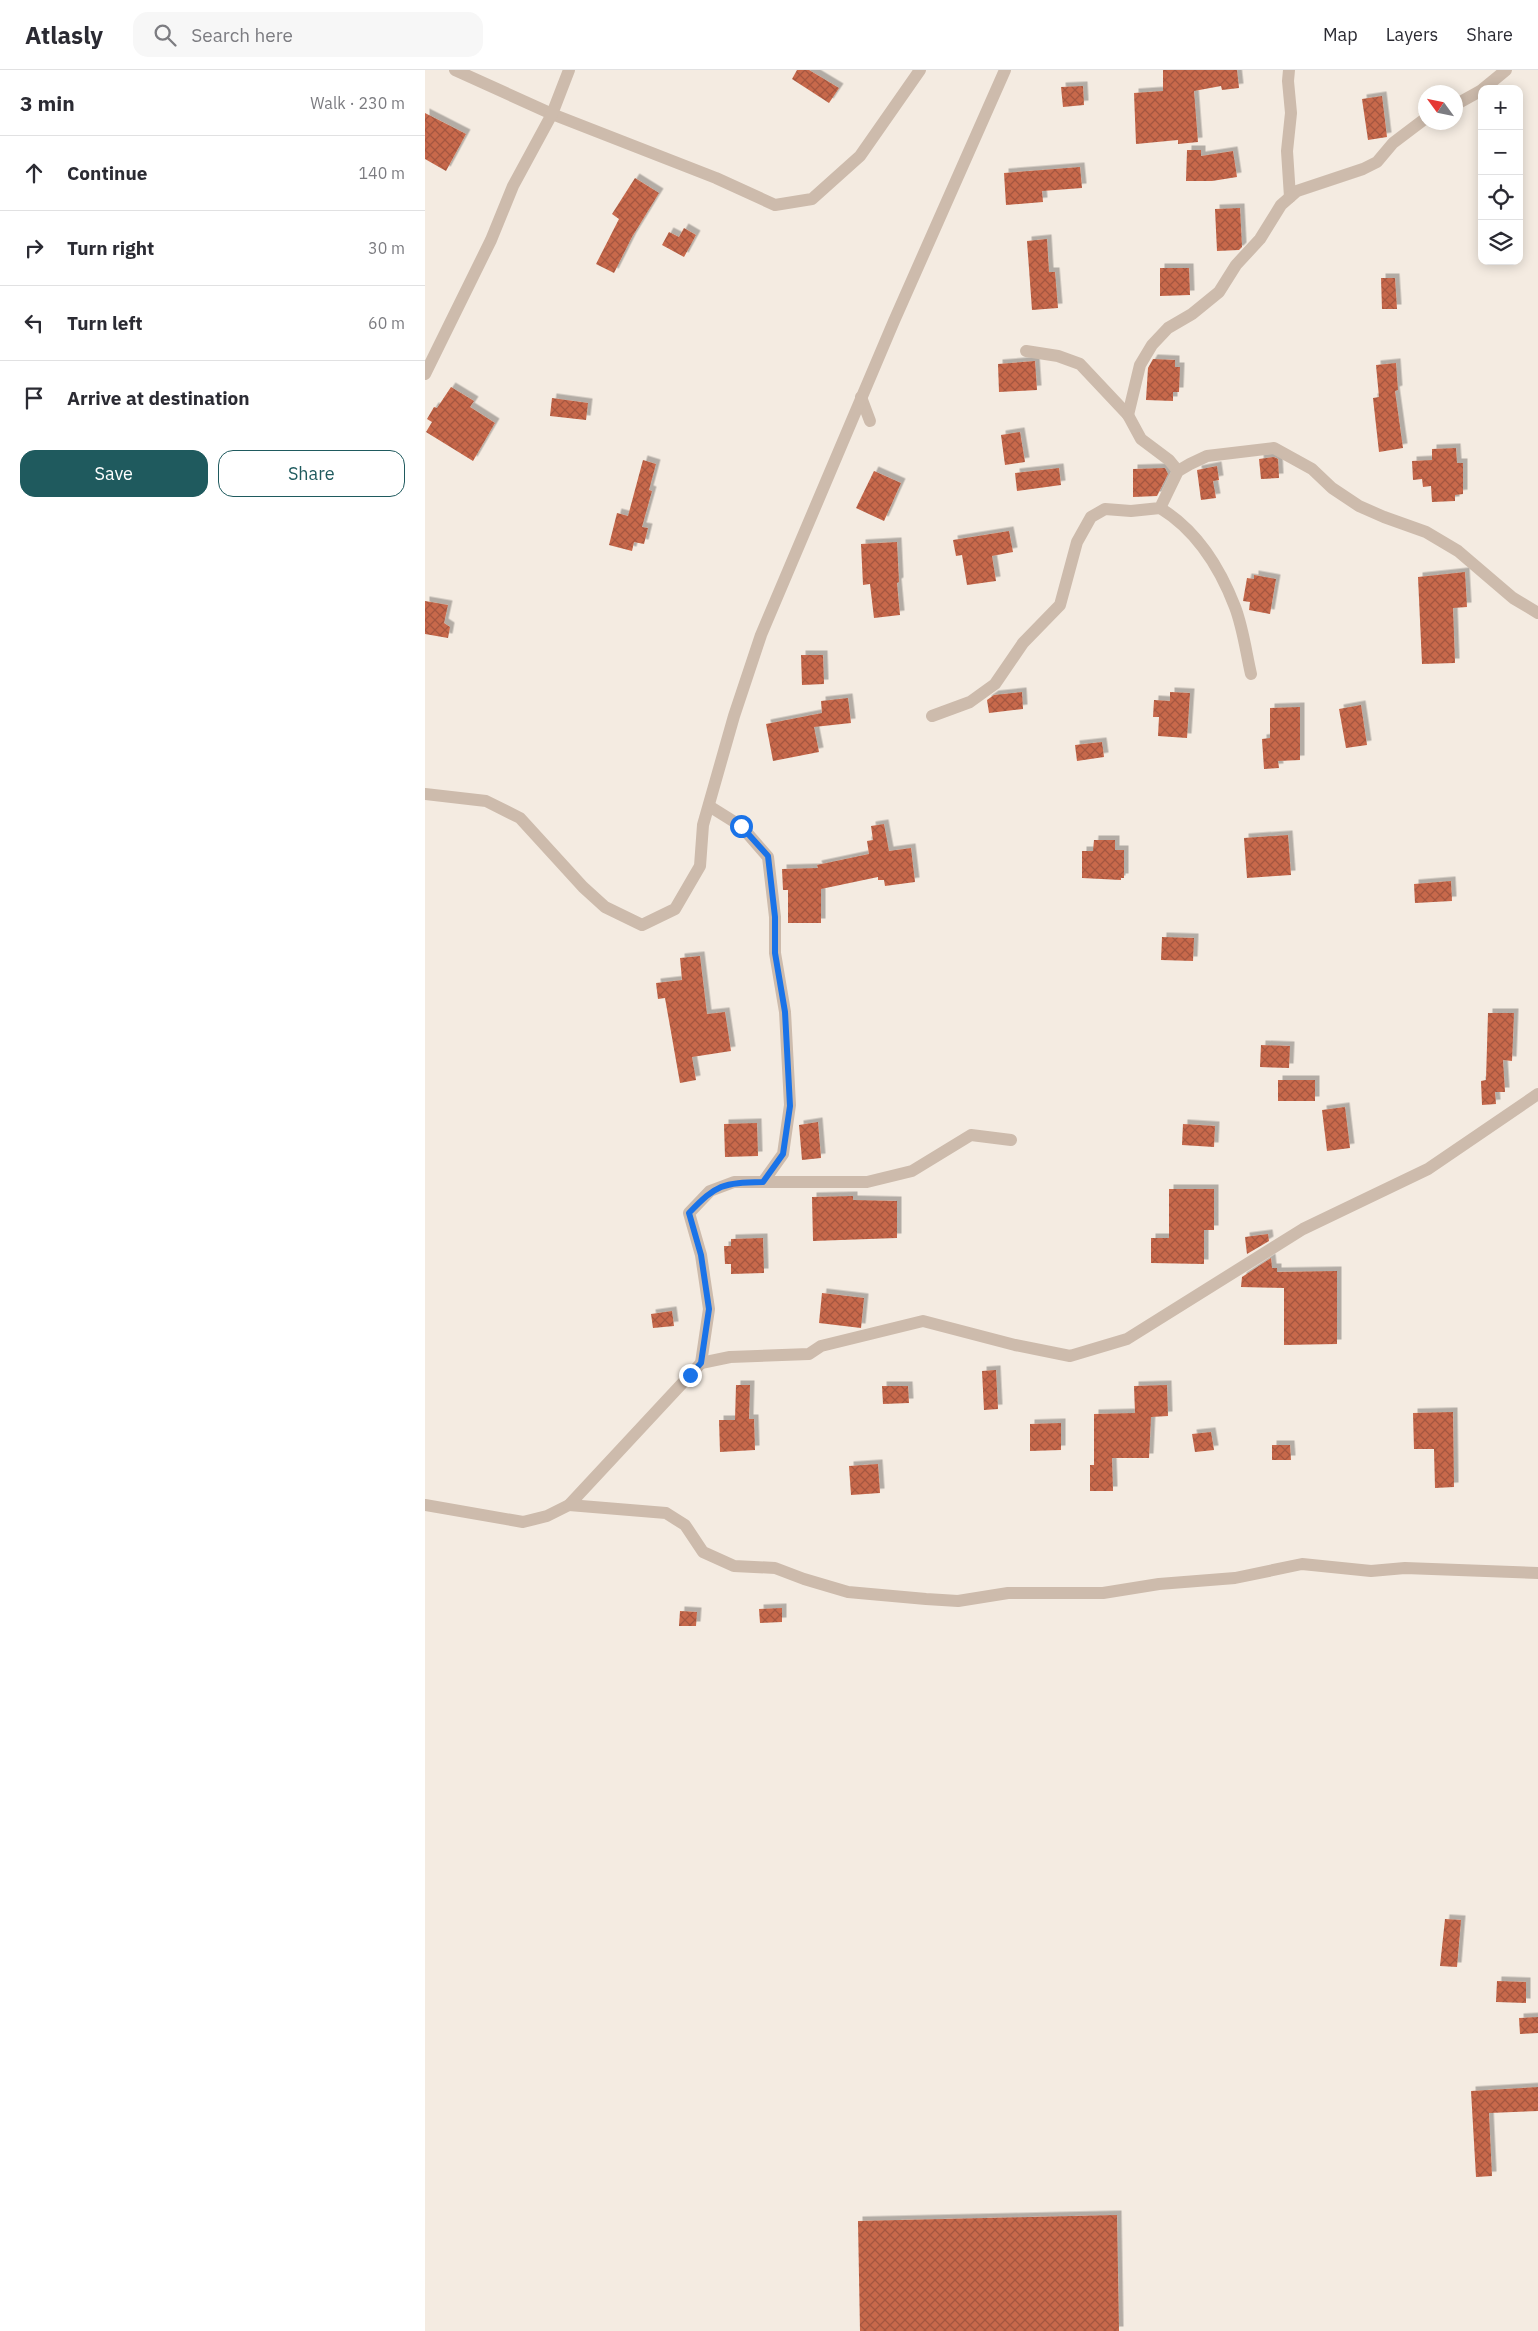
<!DOCTYPE html>
<html lang="en">
<head>
<meta charset="utf-8">
<style>
	:root { --surface:#fff; --page:#f7f7f7; --text:#2b2b33; --muted:#7c7c81; --line:#e1e1e2; --accent:#1f5a5e }
	body { margin:0; font-family:"IBM Plex Sans",sans-serif; background:var(--page); color:var(--text) }
	.controls { position:absolute; right:15px; top:15px; display:grid; overflow:hidden; border-radius:10px; box-shadow:0 2px 12px #0003 }
	.controls button { width:45px; height:45px; display:grid; place-items:center; padding:0; border:0; border-bottom:1px solid var(--line); background:var(--surface); color:var(--text); font:25px sans-serif }
	.compass { position:absolute; left:993px; top:15px; width:45px; height:45px; border-radius:50%; background:var(--surface); box-shadow:0 2px 12px #0003; rotate:303deg }
	.stop { position:absolute; width:15px; height:15px; margin:-11px; border:4px solid #1a73e8; border-radius:50%; background:#fff }
	.stop.end { background:#1a73e8; border-color:#fff; box-shadow:0 1px 5px #0008 }
	.list { margin:0; padding:0; list-style:none }
	h2 { display:flex; justify-content:space-between; align-items:center; height:65px; margin:0; padding:0 20px; font-size:21px }
	h2 small { font-size:16px; font-weight:400; color:var(--muted) }
	.list li { display:grid; grid-template-columns:32px 1fr auto; gap:15px; align-items:center; box-sizing:border-box; height:75px; padding:0 20px; border-top:1px solid var(--line) }
	.list b { display:block; font-size:19px; white-space:nowrap }
	.list em { font-size:16px; font-style:normal; color:var(--muted) }
	.actions { display:flex; gap:10px; padding:15px 20px }
	.actions a { flex:1; padding:11px 0; border:1px solid var(--accent); border-radius:15px; text-align:center; font-size:18px; color:var(--accent) }
	.actions .main { background:var(--accent); color:#fff }
	.icon { flex:none; width:28px; height:28px; fill:none; stroke:currentColor; stroke-width:2; stroke-linecap:round; stroke-linejoin:round }
	.map { position:relative; flex:none; width:1113px; height:2261px; overflow:hidden }
	header { display:flex; align-items:center; gap:30px; box-sizing:border-box; height:70px; padding:0 25px; background:var(--surface); border-bottom:1px solid var(--line) }
	header strong { font-size:24px }
	nav { display:flex; gap:28px; margin-inline-start:auto; font-size:18px }
	.search { width:350px; height:45px; background:var(--page); display:flex; align-items:center; gap:12px; box-sizing:border-box; padding:0 18px; border-radius:15px; color:var(--muted); font-size:19px }
	main { display:flex }
	aside { flex:1; background:var(--surface) }
	.map>svg:first-child { display:block }
	.building { fill:url(#building-cross-hatch); filter:url(#shadow) }
	.lines { fill:none; stroke-linecap:round; stroke-linejoin:round }
	.minor { stroke:#cdbbac; stroke-width:12 }
	.route { stroke:#1a73e8; stroke-width:6 }
</style>
</head>
<body>
<header>
<strong>Atlasly</strong>
<div class="search"><svg class="icon" aria-label="search" viewBox="0 0 24 24"><circle cx="10" cy="10" r="6"/><path d="M15 15l6 6"/></svg>Search here</div>
<nav><a>Map</a><a>Layers</a><a>Share</a></nav>
</header>
<main>
<aside>
<h2>3 min<small>Walk · 230 m</small></h2>
<ul class="list">
<li><svg class="icon" aria-label="ahead" viewBox="0 0 24 24"><path d="M12 20V5M6 11l6-6 6 6"/></svg><div><b>Continue</b></div><em>140 m</em></li>
<li><svg class="icon" aria-label="right" viewBox="0 0 24 24"><path d="M7 20v-9h11M14 6l5 5-5 5"/></svg><div><b>Turn right</b></div><em>30 m</em></li>
<li><svg class="icon" aria-label="left" viewBox="0 0 24 24"><path d="M17 20v-9H6M10 6l-5 5 5 5"/></svg><div><b>Turn left</b></div><em>60 m</em></li>
<li><svg class="icon" aria-label="arrive" viewBox="0 0 24 24"><path d="M6 21V4h12l-3 4 3 4H6"/></svg><div><b>Arrive at destination</b></div></li>
</ul>
<div class="actions"><a class="main">Save</a><a>Share</a></div>
</aside>
<div class="map">
<svg width="1113" height="2261" viewBox="0 0 1113 2261">
	<defs>
		<pattern id="building-cross-hatch" width="8" height="8" patternUnits="userSpaceOnUse" patternTransform="scale(1.25)"><rect width="8" height="8" fill="#c8694b"/><path d="M0 0l8 8M0 8l8-8" fill="none" stroke="#a4573f"/></pattern>
		<filter id="shadow"><feDropShadow dx="4.5" dy="-4.5" stdDeviation="0" flood-color="#0004"/></filter>
	</defs>
	<rect width="100%" height="100%" fill="#f4ebe1"/>
	<!-- building -->
	<g class="building">
		<polygon points="372,0 384,0 414,18 404,33 367,9"/>
		<polygon points="738,0 812,0 814,18 797,20 796,16 769,21 773,72 753,74 753,70 711,74 709,23 738,21"/>
		<polygon points="658,16 659,35 638,37 636,17"/>
		<polygon points="957,26 962,67 943,70 937,29"/>
		<polygon points="0,43 41,64 21,101 0,89"/>
		<polygon points="762,80 776,80 776,86 808,81 812,107 787,111 761,111"/>
		<polygon points="655,97 657,118 617,121 618,132 581,135 579,103"/>
		<polygon points="210,108 234,123 207,167 189,203 171,194 194,149 187,144"/>
		<polygon points="815,138 817,177 814,180 792,181 790,139"/>
		<polygon points="259,158 271,165 259,187 237,175 244,162 254,167"/>
		<polygon points="622,169 624,202 630,202 633,238 607,240 602,171"/>
		<polygon points="735,198 764,198 765,225 735,226"/>
		<polygon points="956,208 970,208 972,239 957,239"/>
		<polygon points="728,289 750,290 750,297 755,297 754,322 748,322 748,331 721,330 723,298"/>
		<polygon points="610,291 612,320 574,322 573,294"/>
		<polygon points="971,293 973,320 970,321 978,378 954,382 948,328 954,327 951,295"/>
		<polygon points="26,317 49,331 45,337 70,353 48,391 1,362 7,352 2,349 9,337 12,338"/>
		<polygon points="127,328 163,333 161,350 125,346"/>
		<polygon points="595,362 600,392 580,395 576,365"/>
		<polygon points="1031,378 1032,393 1038,393 1038,424 1030,425 1030,431 1007,432 1006,416 998,417 997,409 988,410 987,391 1007,390 1007,379"/>
		<polygon points="849,387 853,389 854,408 836,409 834,389"/>
		<polygon points="218,390 231,394 224,420 227,421 217,457 223,458 219,474 209,472 207,481 184,475 192,443 203,446"/>
		<polygon points="792,396 794,410 788,411 791,428 776,430 772,400"/>
		<polygon points="634,398 636,415 592,421 590,403"/>
		<polygon points="740,398 743,404 732,426 708,427 708,399"/>
		<polygon points="449,401 476,413 459,451 431,438"/>
		<polygon points="584,461 588,482 567,486 571,511 542,515 537,485 531,486 528,470"/>
		<polygon points="472,472 474,512 472,513 475,545 449,548 445,514 438,515 436,474"/>
		<polygon points="1040,502 1042,537 1028,538 1030,593 997,594 993,507"/>
		<polygon points="829,505 851,509 845,544 824,540 825,532 818,531 822,508 829,509"/>
		<polygon points="0,531 23,535 19,553 25,557 23,568 0,564"/>
		<polygon points="376,585 398,585 399,614 377,615"/>
		<polygon points="597,622 598,639 564,643 562,630 569,625"/>
		<polygon points="745,622 765,623 762,668 733,666 734,647 728,647 729,630 745,631"/>
		<polygon points="423,628 426,653 389,657 394,682 348,691 341,654 397,643 396,631"/>
		<polygon points="936,635 942,675 921,678 914,639"/>
		<polygon points="875,637 875,690 853,691 854,698 839,699 837,669 845,668 845,638"/>
		<polygon points="677,672 679,687 652,691 650,675"/>
		<polygon points="459,754 464,781 486,778 490,812 460,816 459,810 453,810 453,807 396,819 396,853 363,853 363,820 358,820 357,799 393,798 392,795 444,784 442,771 448,770 446,756"/>
		<polygon points="863,765 866,805 822,808 819,768"/>
		<polygon points="669,770 690,770 690,780 699,780 699,808 696,808 696,810 657,808 657,781 668,781"/>
		<polygon points="1026,811 1027,831 990,833 989,814"/>
		<polygon points="737,867 769,868 768,891 736,890"/>
		<polygon points="275,886 282,944 300,942 306,981 267,987 271,1010 255,1013 240,928 233,929 231,913 257,910 255,888"/>
		<polygon points="1063,943 1089,943 1087,991 1078,990 1080,1022 1070,1022 1071,1034 1057,1035 1056,1011 1061,1010"/>
		<polygon points="836,975 865,976 864,998 835,997"/>
		<rect x="853" y="1010" width="37" height="21"/>
		<polygon points="920,1037 925,1078 902,1081 897,1040"/>
		<polygon points="393,1052 396,1088 377,1090 374,1055"/>
		<polygon points="332,1053 333,1086 300,1087 299,1054"/>
		<polygon points="758,1054 790,1056 789,1077 757,1075"/>
		<polygon points="744,1119 789,1119 789,1160 779,1160 779,1194 726,1193 726,1168 744,1168"/>
		<polygon points="428,1126 428,1130 472,1131 472,1168 388,1171 387,1127"/>
		<polygon points="843,1164 844,1171 822,1184 820,1167"/>
		<polygon points="338,1168 339,1203 306,1204 306,1194 300,1194 299,1176 306,1176 306,1169"/>
		<polygon points="846,1188 847,1198 852,1198 852,1202 912,1201 912,1274 859,1275 859,1218 816,1217 817,1207"/>
		<polygon points="397,1223 439,1228 436,1258 394,1253"/>
		<polygon points="247,1241 249,1256 228,1258 226,1244"/>
		<polygon points="571,1300 573,1339 559,1340 557,1301"/>
		<polygon points="311,1315 325,1315 324,1349 329,1349 330,1380 295,1382 294,1350 310,1350"/>
		<polygon points="742,1315 743,1346 726,1347 724,1388 687,1388 688,1421 665,1421 665,1395 669,1395 669,1344 710,1343 709,1316"/>
		<polygon points="457,1316 483,1316 484,1333 458,1334"/>
		<polygon points="1028,1342 1029,1417 1010,1418 1009,1379 989,1379 988,1343"/>
		<polygon points="636,1353 636,1380 605,1381 605,1354"/>
		<polygon points="786,1362 789,1380 770,1382 767,1364"/>
		<polygon points="847,1375 865,1375 866,1390 847,1390"/>
		<polygon points="453,1394 455,1423 426,1425 424,1396"/>
		<polygon points="357,1538 357,1552 335,1553 334,1539"/>
		<polygon points="255,1541 272,1542 271,1556 254,1556"/>
		<polygon points="1020,1849 1036,1850 1032,1897 1015,1896"/>
		<polygon points="1072,1911 1101,1912 1101,1933 1071,1932"/>
		<polygon points="1113,1947 1113,1963 1095,1964 1094,1948"/>
		<polygon points="1113,2017 1113,2041 1064,2043 1067,2106 1051,2107 1046,2021"/>
		<polygon points="692,2145 694,2261 435,2261 433,2151"/>
	</g>
	<g class="lines">
		<!-- minor -->
		<g class="minor">
			<polyline points="30,0 127,44 291,108 350,135 387,129 435,86 495,0"/>
			<polyline points="864,0 863,11 866,43 862,81 865,127"/>
			<polyline points="1058,19 1081,0"/>
			<polyline points="1030,35 1057,20"/>
			<polyline points="601,281 633,286 655,294 703,345 716,369 744,390 753,401"/>
			<polyline points="0,304 66,170 88,116 127,44 144,0"/>
			<polyline points="436,327 445,351"/>
			<polyline points="703,345 715,295 727,275 743,258 767,244 794,222 811,195 835,169 856,135 872,121 938,99 952,92 968,73 1001,48"/>
			<path d="M735 438C771 460 795 498 810 537 818 558 821 582 826 604"/>
			<polyline points="507,646 545,632 570,614 598,573 635,535 652,472 666,447 680,439 706,441 735,438 753,401 765,394 782,386 849,378 887,399 907,418 934,436 959,447 1001,462 1033,481 1088,528 1113,543"/>
			<polyline points="0,724 61,731 95,748 158,817 180,837 217,855 250,839 275,796 278,755 309,646 336,565 469,251 580,0"/>
			<polyline points="284,736 316,756 343,787 350,847 350,883 360,942 365,1035 358,1084 338,1112"/>
			<polyline points="276,1293 305,1287 384,1284 396,1276 498,1251 590,1275 645,1286 702,1269 878,1159 1003,1099 1113,1024"/>
			<polyline points="0,1435 98,1452 122,1446 144,1435 265,1305 276,1293 284,1239 276,1185 264,1143 285,1121 309,1112 442,1112 487,1101 546,1065 586,1070"/>
			<polyline points="144,1435 241,1443 260,1455 278,1482 309,1496 350,1498 379,1509 423,1522 501,1529 533,1531 583,1523 678,1523 734,1514 810,1508 877,1494 946,1501 980,1498 1113,1503"/>
		</g>
	</g>
	<g class="lines">
		<!-- route -->
		<path class="route" d="M265 1305 276 1293 284 1239 276 1185 264 1143C292 1114 297 1113 338 1112L358 1084 365 1036 360 942 350 883V847L343 786 316 756"/>
	</g>
</svg>
<div class="controls">
<button>+</button>
<button>−</button>
<button><svg class="icon" aria-label="locate" viewBox="0 0 24 24"><circle cx="12" cy="12" r="6"/><path d="M12 2v4M12 18v4M2 12h4M18 12h4"/></svg></button>
<button><svg class="icon" aria-label="layers" viewBox="0 0 24 24"><path d="M12 4l9 5-9 5-9-5zM3 14l9 5 9-5"/></svg></button>
</div>
<svg class="compass" viewBox="-18 -18 36 36"><path d="M0-13l5 13h-10z" fill="#e53935"/><path d="M0 13l5-13h-10z" fill="#7c7c81"/></svg>
<div class="stop" style="left:316px;top:756px"></div>
<div class="stop end" style="left:265px;top:1305px"></div>
</div>
</main>
</body>
</html>
